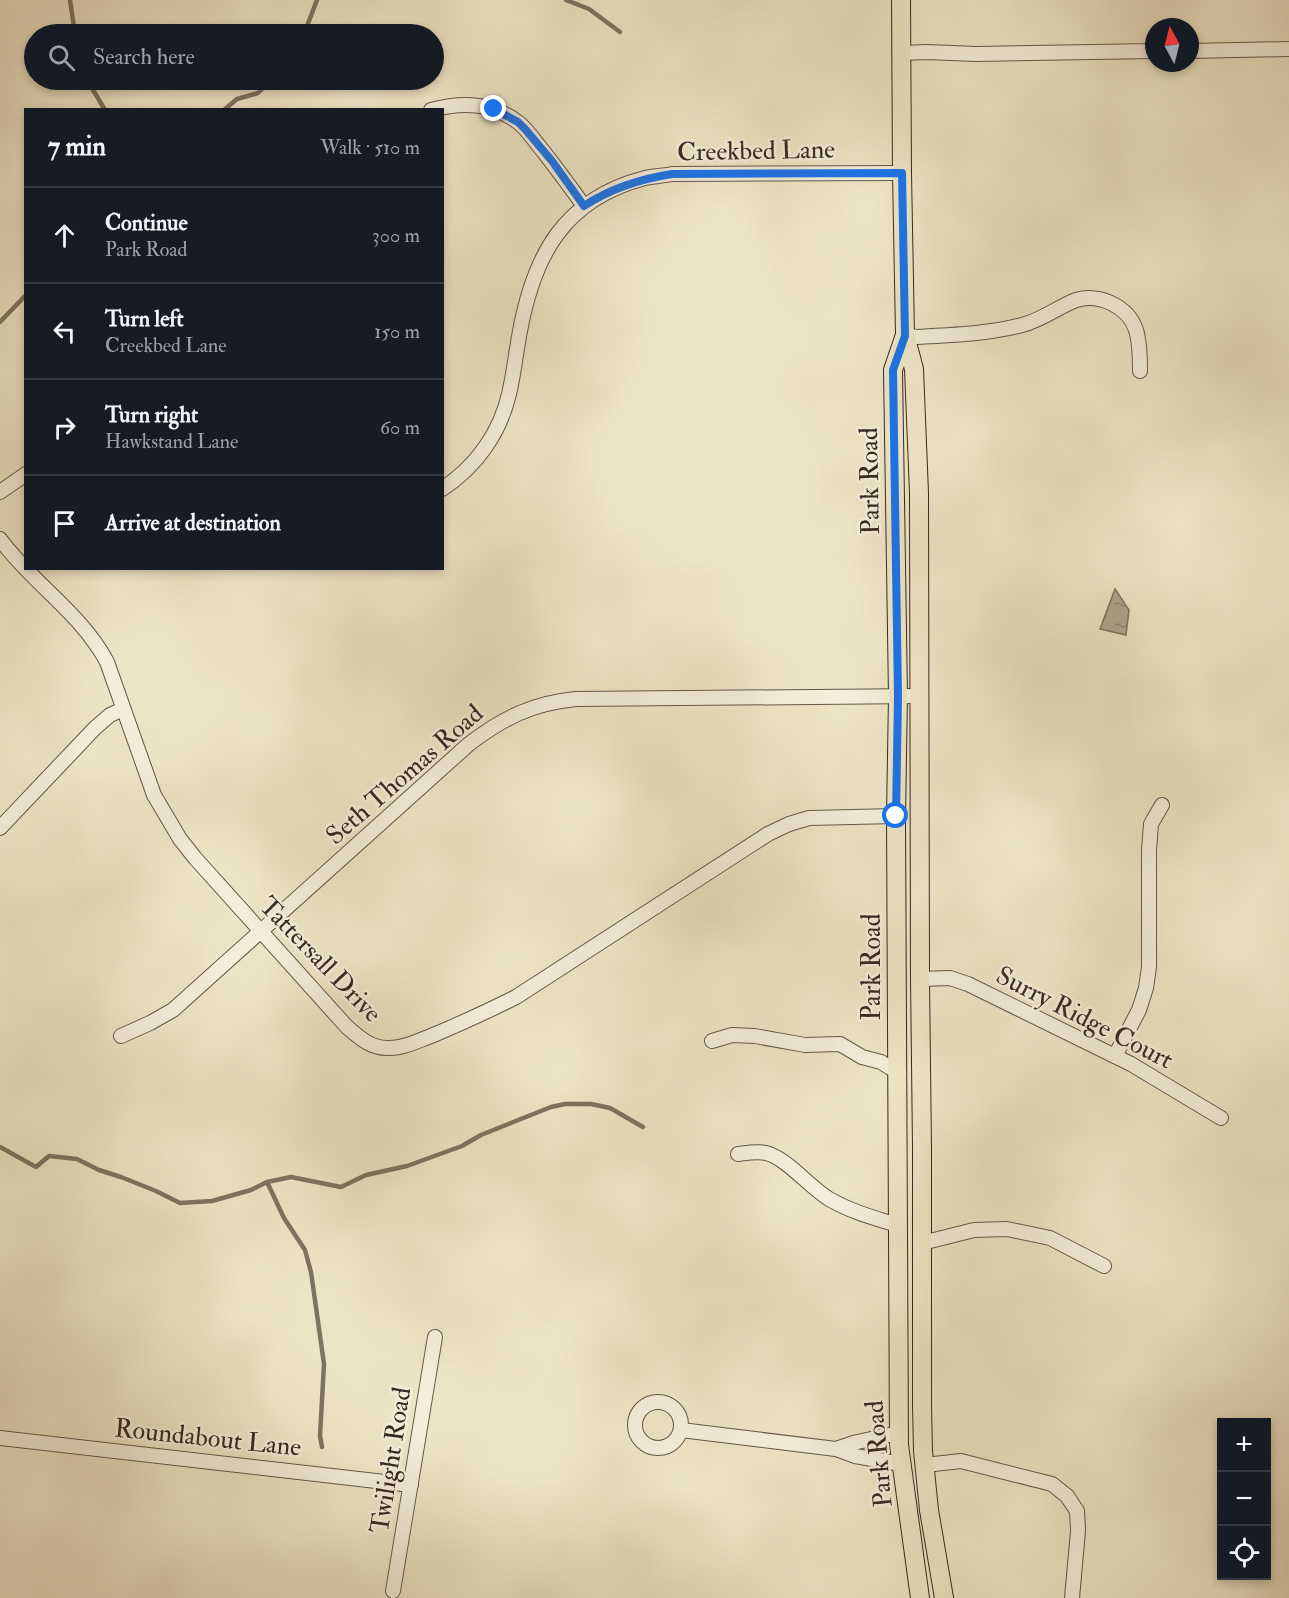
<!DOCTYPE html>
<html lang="en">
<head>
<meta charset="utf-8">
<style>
	:root { --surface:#171b24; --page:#20242c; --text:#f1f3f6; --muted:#9ea1a6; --line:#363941 }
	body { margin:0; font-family:"IM FELL Double Pica",serif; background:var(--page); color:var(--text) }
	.controls { position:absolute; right:18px; bottom:18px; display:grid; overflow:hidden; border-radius:0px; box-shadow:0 3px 9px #0003 }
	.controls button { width:54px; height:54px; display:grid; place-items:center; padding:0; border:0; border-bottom:2px solid var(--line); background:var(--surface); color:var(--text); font:30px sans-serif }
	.compass { position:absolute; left:1145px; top:18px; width:54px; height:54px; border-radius:50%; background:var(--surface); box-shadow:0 3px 9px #0003; rotate:353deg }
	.stop { position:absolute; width:18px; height:18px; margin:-14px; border:4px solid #1a73e8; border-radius:50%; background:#fff }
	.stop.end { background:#1a73e8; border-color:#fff; box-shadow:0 2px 6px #0008 }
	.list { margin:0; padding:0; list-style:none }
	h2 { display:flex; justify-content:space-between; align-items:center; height:78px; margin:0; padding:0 24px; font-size:26px }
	h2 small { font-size:20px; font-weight:400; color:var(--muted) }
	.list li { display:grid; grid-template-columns:39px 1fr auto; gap:18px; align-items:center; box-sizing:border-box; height:96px; padding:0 24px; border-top:2px solid var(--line) }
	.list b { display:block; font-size:22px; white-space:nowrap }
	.list p { margin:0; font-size:20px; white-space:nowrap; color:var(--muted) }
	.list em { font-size:20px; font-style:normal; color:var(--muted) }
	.icon { flex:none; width:33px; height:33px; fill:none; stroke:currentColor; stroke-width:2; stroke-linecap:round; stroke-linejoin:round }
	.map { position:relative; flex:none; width:1289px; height:1598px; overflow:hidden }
	.search { position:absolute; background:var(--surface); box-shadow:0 3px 9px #0003; left:24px; top:24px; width:420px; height:66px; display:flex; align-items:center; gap:15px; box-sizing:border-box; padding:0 21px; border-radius:33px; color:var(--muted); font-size:22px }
	.panel { position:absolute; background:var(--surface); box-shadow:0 3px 9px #0003; left:24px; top:108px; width:420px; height:462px; border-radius:0px }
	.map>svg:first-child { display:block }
	.water { fill:url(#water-ripples); stroke:#7f7261; stroke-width:1.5 }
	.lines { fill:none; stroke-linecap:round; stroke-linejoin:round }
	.stream { stroke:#7f7261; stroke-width:4.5 }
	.minor-casing { stroke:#655649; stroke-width:16 }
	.major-casing { stroke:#382720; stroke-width:20 }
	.minor { stroke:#f3edd9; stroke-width:14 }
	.major { stroke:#ede4c5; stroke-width:18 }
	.route { stroke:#1a73e8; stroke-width:8 }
	.labels { text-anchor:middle; stroke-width:5; stroke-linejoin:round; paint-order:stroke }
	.street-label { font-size:26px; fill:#382720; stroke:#f3edd9 }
</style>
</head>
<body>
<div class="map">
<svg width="1289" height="1598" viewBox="0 0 1289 1598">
	<defs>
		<pattern id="water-ripples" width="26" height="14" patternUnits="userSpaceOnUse" patternTransform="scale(1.5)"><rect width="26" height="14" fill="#afa48d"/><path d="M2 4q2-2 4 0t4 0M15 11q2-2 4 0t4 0" fill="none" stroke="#8f8673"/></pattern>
	</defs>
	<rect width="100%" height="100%" fill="#ede4c5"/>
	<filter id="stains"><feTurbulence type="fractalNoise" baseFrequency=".00333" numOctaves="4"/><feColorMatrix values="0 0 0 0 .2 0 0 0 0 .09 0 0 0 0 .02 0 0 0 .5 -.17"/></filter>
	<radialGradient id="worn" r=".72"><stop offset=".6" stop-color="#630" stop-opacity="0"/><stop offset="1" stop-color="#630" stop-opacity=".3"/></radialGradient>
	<!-- water -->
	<polygon class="water" points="1115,589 1129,610 1126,635 1100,629"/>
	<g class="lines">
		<!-- stream -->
		<g class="stream">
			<polyline points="70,0 75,34"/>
			<polyline points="566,0 589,9 620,32"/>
			<polyline points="304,34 317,0"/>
			<polyline points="87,80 105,110"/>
			<polyline points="224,110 237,99 258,93 271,80"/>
			<polyline points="0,322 26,295"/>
			<polyline points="0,1147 36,1167 49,1156 77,1159 99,1170 121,1177 156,1191 180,1203 212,1201 251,1190 267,1182 291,1177 341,1187 366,1175 407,1166 462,1146 481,1135 551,1107 565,1104 591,1104 610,1108 643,1127"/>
			<polyline points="267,1182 284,1218 305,1250 311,1272 324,1364 320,1436 322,1447"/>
		</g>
		<defs>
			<g id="minor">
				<polyline points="1190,51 1289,49"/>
				<polyline points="901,53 927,52 976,54 1154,51"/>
				<path d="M431 110C462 102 492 102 519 123 528 130 535 142 543 151 557 169 571 188 584 206"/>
				<path d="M905 335 916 337C951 335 988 334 1022 325 1042 320 1058 307 1076 300 1099 293 1128 306 1136 330 1140 343 1140 358 1140 371"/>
				<path d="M442 489C476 467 500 433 509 394 514 373 516 352 520 331 534 255 564 199 645 178 653 176 663 176 672 174L902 173"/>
				<polyline points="0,492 26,474"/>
				<path d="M0 539C32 583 81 613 107 662L154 795 180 839 195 858 347 1027C359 1037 370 1048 387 1048 402 1049 417 1041 431 1036 460 1024 488 1011 516 997L768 834 789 824 809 818 896 816"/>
				<polyline points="0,828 95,728 110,715 123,709"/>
				<polyline points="920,979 950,978 968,984 1131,1064 1221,1118"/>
				<path d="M121 1036 150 1023 173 1010 469 744C503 718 533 703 576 699L920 696"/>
				<polyline points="712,1041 732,1035 755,1036 805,1045 840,1044 862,1057 881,1062 897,1072"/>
				<polyline points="1115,1056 1139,1010 1146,988 1149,967 1149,850 1151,824 1162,805"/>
				<path d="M738 1154C747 1153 757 1151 766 1153 787 1158 811 1189 831 1200 852 1212 875 1218 897 1225"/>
				<polyline points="922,1243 974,1230 1007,1229 1050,1238 1104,1266"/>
				<circle cx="658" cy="1425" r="23"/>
				<polyline points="681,1430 836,1449"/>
				<polyline points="898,1433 853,1443 836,1449 855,1456 901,1464"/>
				<polyline points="0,1438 411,1485"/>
				<polyline points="925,1465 961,1461 1052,1484 1067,1496 1077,1511 1078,1531 1072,1598"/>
				<polyline points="393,1591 435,1337"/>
			</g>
			<g id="major">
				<polyline points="901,0 902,173 905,335 914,369 919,493 920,979 922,1147 922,1405 923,1451 929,1510 944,1598"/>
				<polyline points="905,335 893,370 898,696 896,816 899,1445 920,1598"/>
			</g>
		</defs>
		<!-- minor casing -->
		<use href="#minor" class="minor-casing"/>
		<!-- major casing -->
		<use href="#major" class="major-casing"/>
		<!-- minor -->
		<use href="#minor" class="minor"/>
		<!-- major -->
		<use href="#major" class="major"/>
	</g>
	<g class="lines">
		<!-- route -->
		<path class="route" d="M494 109 518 122 525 129 552 161 584 206C611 188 640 179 672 174L902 173 905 336 893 370 898 696 896 816"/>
	</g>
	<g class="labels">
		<!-- street labels -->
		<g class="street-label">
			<text transform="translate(756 150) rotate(-1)" y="9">Creekbed Lane</text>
			<text transform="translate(869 481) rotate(-91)" y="9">Park Road</text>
			<text transform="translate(404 774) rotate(-41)" y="9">Seth Thomas Road</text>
			<text transform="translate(321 959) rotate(46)" y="9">Tattersall Drive</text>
			<text transform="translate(871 967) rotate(-90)" y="9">Park Road</text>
			<text transform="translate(1085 1017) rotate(27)" y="9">Surry Ridge Court</text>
			<text transform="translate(208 1437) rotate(6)" y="9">Roundabout Lane</text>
			<text transform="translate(878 1454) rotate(-95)" y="9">Park Road</text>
			<text transform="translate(390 1460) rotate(-81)" y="9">Twilight Road</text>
		</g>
	</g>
	<rect width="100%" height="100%" filter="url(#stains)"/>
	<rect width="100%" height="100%" fill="url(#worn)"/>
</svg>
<div class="controls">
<button>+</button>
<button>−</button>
<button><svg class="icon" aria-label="locate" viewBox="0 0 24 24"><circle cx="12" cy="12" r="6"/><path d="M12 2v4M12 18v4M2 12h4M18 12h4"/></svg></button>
</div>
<svg class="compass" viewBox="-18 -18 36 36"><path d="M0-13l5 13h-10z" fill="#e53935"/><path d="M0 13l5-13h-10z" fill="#9ea1a6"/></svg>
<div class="stop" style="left:896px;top:816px"></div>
<div class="stop end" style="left:494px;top:109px"></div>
<div class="search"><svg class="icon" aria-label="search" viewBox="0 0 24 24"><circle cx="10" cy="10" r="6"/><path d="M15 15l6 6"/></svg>Search here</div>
<section class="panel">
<h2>7 min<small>Walk · 510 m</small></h2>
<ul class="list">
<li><svg class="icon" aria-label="ahead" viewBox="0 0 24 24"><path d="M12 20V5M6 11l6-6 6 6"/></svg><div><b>Continue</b><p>Park Road</p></div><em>300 m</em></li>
<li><svg class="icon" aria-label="left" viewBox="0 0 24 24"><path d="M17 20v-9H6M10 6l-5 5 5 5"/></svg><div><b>Turn left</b><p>Creekbed Lane</p></div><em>150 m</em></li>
<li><svg class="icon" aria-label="right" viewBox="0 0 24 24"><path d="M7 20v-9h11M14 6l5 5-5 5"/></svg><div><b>Turn right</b><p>Hawkstand Lane</p></div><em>60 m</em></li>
<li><svg class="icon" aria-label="arrive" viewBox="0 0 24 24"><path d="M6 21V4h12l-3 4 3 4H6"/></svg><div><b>Arrive at destination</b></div></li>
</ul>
</section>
</div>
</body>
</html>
